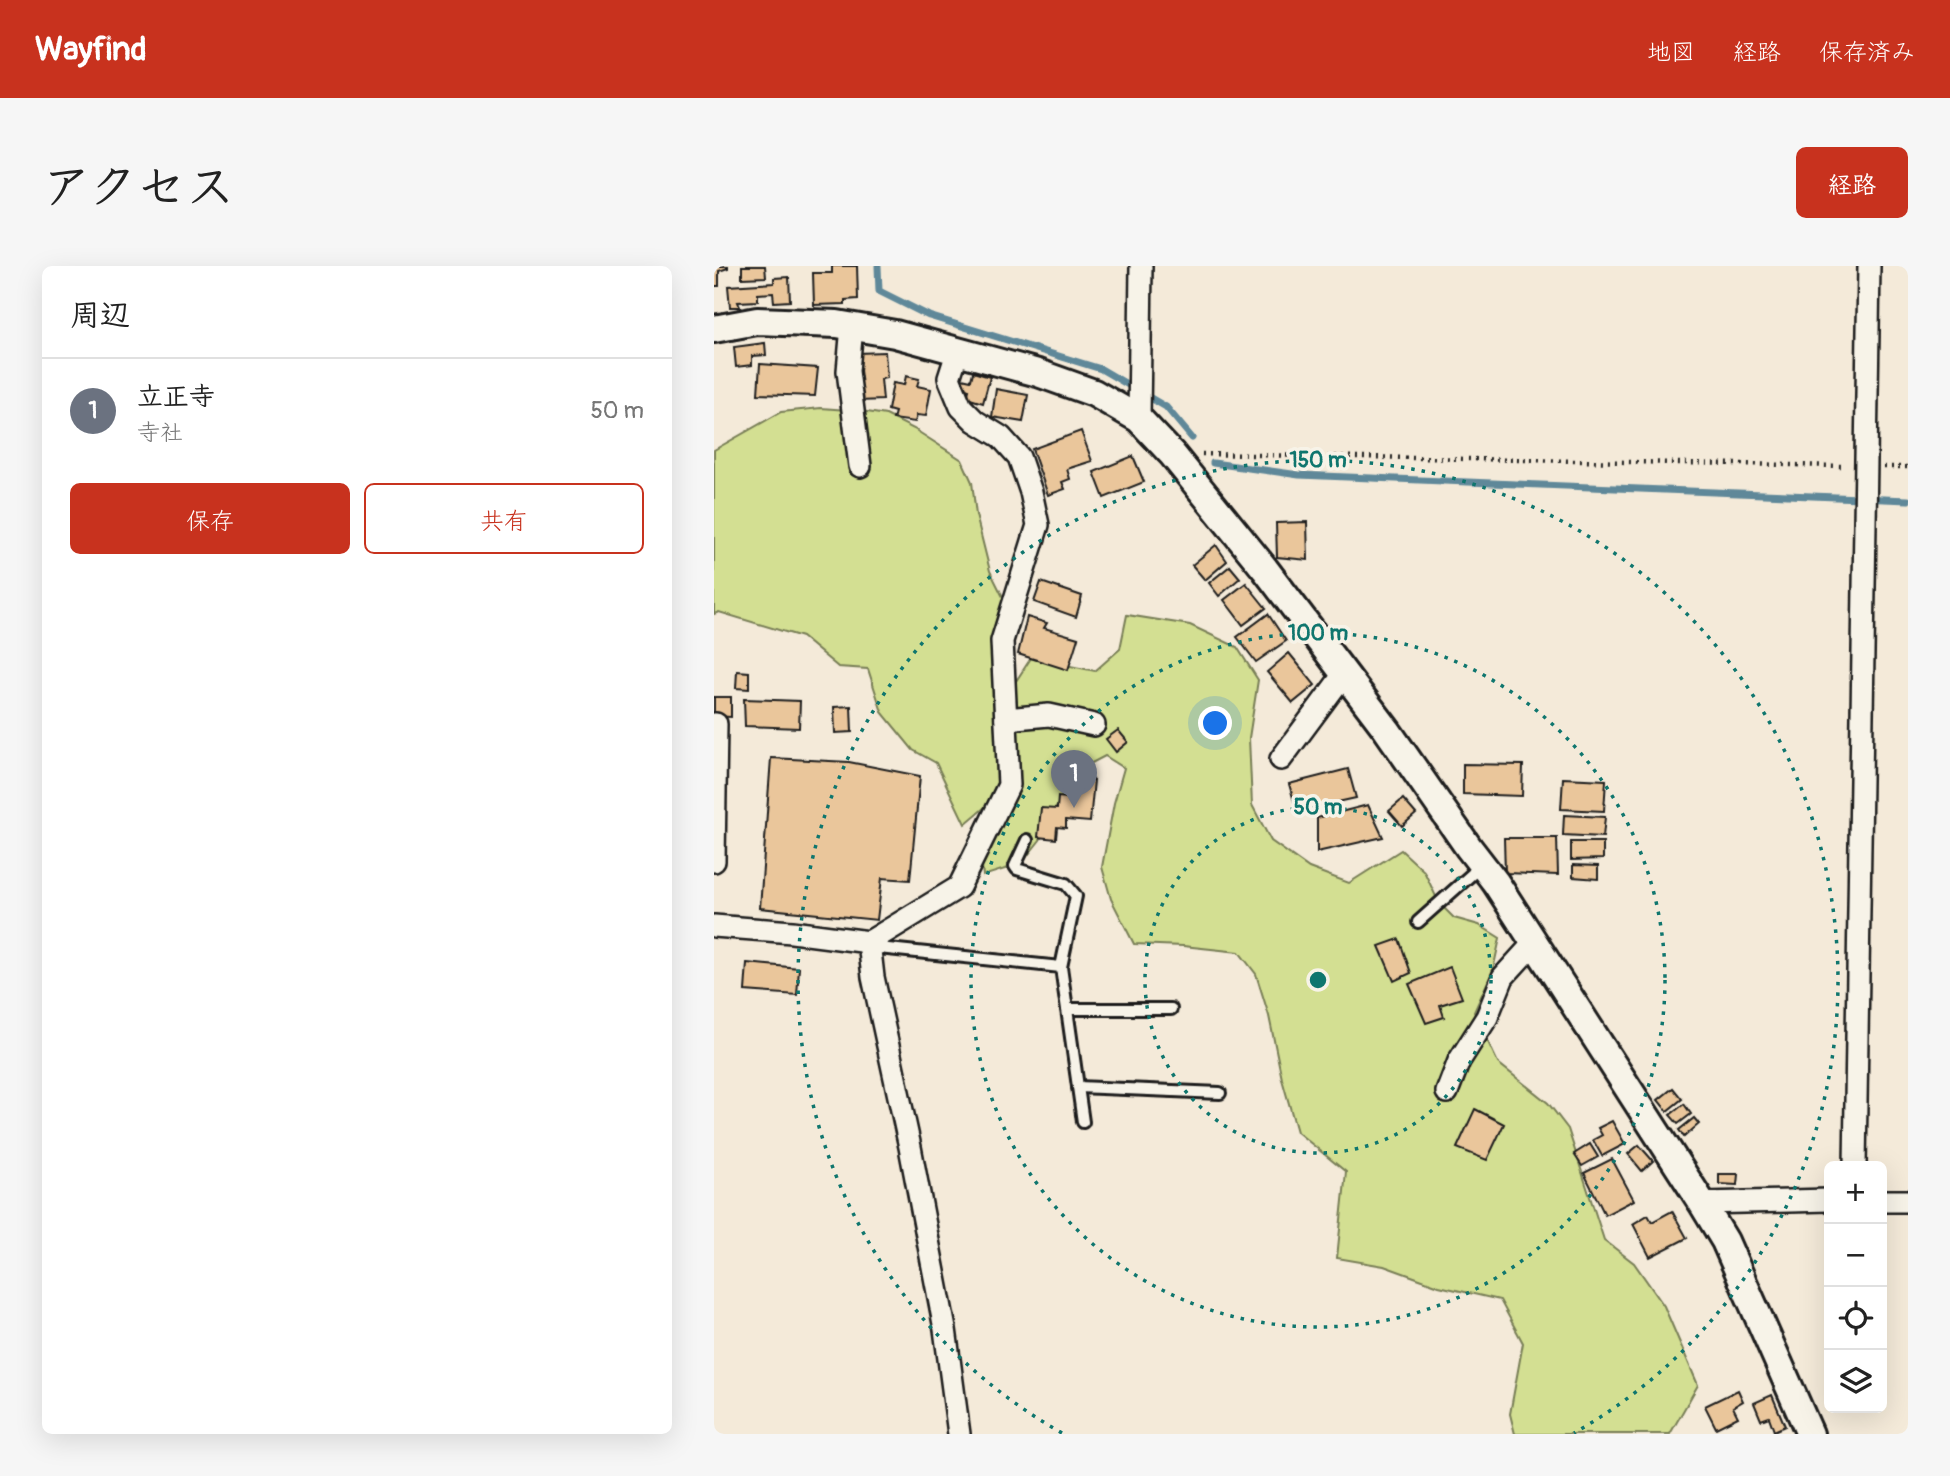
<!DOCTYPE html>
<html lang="ja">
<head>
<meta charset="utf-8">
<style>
	:root { --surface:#fff; --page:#f6f6f6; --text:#222; --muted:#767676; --line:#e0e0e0; --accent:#c8321e }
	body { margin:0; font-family:Pangolin,"Klee One",sans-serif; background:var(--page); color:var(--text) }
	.controls { position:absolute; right:21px; bottom:21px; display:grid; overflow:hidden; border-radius:10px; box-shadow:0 7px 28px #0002 }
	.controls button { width:63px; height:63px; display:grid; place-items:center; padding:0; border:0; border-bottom:2px solid var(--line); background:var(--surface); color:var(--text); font:35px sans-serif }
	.you { position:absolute; left:502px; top:458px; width:24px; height:24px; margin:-18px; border:5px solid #fff; border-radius:50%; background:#1a73e8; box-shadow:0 0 0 10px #1a73e833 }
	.badge { display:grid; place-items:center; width:46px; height:46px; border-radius:50%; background:var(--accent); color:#fff; font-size:23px; font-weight:700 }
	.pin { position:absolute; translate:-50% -58px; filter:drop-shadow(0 2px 4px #0008) }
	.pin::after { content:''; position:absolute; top:37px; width:24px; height:21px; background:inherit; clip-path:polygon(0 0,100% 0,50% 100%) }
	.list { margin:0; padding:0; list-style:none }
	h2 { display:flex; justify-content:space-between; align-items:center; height:91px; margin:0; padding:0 28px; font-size:30px }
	h2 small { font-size:23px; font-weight:400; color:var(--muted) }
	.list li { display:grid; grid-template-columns:46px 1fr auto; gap:21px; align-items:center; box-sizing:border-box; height:105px; padding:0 28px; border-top:2px solid var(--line) }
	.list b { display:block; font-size:26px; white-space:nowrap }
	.list p { margin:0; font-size:23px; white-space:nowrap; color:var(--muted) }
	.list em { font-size:23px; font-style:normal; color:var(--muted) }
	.actions { display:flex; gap:14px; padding:21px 28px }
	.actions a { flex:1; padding:16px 0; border:2px solid var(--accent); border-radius:10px; text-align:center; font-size:24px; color:var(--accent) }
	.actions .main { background:var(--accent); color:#fff }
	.icon { flex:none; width:38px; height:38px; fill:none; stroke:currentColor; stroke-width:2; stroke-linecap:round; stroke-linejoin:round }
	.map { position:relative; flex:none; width:1194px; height:1168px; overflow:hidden; border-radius:10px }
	header { display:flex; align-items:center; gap:42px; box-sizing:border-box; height:98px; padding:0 35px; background:var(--accent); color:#fff }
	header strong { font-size:33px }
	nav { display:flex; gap:38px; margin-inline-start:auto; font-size:24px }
	.intro { display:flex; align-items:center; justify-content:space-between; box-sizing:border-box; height:168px; padding:0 42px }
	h1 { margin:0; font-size:49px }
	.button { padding:18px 32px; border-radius:10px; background:var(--accent); color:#fff; font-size:24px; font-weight:700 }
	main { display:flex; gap:42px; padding:0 42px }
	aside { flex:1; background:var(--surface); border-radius:10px; box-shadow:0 7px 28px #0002 }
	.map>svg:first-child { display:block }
	.green { fill:#d3df92; stroke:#787e57; stroke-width:2 }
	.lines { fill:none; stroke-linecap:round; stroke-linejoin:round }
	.stream { stroke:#5f8899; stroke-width:7 }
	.building { fill:#eac69b; stroke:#1c1c1c; stroke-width:2 }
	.service-casing { stroke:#1c1c1c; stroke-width:16 }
	.minor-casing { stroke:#1c1c1c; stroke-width:26 }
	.tertiary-casing { stroke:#1c1c1c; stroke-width:32 }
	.path { stroke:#1c1c1c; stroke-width:4.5; stroke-dasharray:2 5; stroke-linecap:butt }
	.service { stroke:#f7f3e8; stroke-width:10 }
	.minor { stroke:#f7f3e8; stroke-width:21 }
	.tertiary { stroke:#f7f3e8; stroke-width:26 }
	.ring { fill:none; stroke:#0f766e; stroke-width:3.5; stroke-dasharray:3.5 7 }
	.centre { fill:#0f766e; stroke:#f7f3e8; stroke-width:3.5 }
	.ring-label { font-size:21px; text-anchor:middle; font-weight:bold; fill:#0f766e; stroke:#f7f3e8; stroke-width:7; stroke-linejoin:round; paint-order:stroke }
</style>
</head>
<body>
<header>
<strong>Wayfind</strong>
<nav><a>地図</a><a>経路</a><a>保存済み</a></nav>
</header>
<div class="intro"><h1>アクセス</h1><a class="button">経路</a></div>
<main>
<aside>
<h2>周辺<small></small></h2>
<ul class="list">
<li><span class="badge" style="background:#6b7280">1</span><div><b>立正寺</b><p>寺社</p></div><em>50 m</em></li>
</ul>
<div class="actions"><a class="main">保存</a><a>共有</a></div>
</aside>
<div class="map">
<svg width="1194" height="1168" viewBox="0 0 1194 1168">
	<rect width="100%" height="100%" fill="#f4ead9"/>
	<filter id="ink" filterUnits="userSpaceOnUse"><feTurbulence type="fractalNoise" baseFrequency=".0143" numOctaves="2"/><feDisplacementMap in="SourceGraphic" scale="14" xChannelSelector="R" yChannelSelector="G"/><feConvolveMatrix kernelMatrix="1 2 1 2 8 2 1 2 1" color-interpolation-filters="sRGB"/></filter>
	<g filter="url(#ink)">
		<!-- green -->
		<polygon class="green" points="107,142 147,145 172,149 200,163 248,194 258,216 262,249 276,305 291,335 291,432 317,392 381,405 406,383 413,349 476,359 523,381 544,414 535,472 538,539 557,575 595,602 635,617 687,584 710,605 725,637 740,652 765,659 786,672 779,704 760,746 784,797 834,837 854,863 890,974 920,997 950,1040 984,1119 956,1168 801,1168 796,1148 809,1077 786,1034 725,1020 670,1000 623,992 632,906 583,866 568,813 555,750 542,708 525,686 469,680 420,678 397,633 388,601 400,537 410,502 391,490 368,502 347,532 326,574 307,598 269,610 264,560 283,531 251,558 222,497 199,484 168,446 154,403 124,401 88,371 5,346 0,348 0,184 67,146"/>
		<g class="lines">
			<!-- stream -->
			<g class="stream">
				<polyline points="164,0 165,25 215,50 387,103 452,141 478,172"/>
				<polyline points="499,197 585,209 1194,234"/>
			</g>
		</g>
		<!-- building -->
		<g class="building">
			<polygon points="0,0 14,0 14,2 5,5 5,20 0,20"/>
			<polygon points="28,0 51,0 52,11 28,12"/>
			<polygon points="118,0 143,0 144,33 131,34 131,38 100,39 99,7 118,7"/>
			<polygon points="75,11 76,35 60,36 59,27 44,28 44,35 24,36 26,41 16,41 14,20 60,17 60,12"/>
			<polygon points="51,77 52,89 38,90 38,99 22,101 20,81"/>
			<polygon points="171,86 173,112 167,113 169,134 145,135 143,87"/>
			<polygon points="46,98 104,102 101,130 44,128"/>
			<polygon points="259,106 276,111 269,137 253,132 255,124 246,122 248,112 257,114"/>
			<polygon points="192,110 205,113 203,120 217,123 212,150 203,149 201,156 179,153 181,146 174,144 179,117 190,119"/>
			<polygon points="282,123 314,129 309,156 278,151"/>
			<polygon points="367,165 378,195 353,203 356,213 348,216 351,223 334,229 318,183"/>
			<polygon points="419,190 430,216 390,232 380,206"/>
			<polygon points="593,256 594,294 563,291 562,257"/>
			<polygon points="502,279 513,295 491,314 478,299"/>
			<polygon points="516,300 526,312 505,330 495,317"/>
			<polygon points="327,316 368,330 362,351 320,336"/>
			<polygon points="532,317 552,342 529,359 510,334"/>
			<polygon points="554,348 572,375 542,396 523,371"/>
			<polygon points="313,351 333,357 330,362 364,372 354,404 304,388"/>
			<polygon points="575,387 601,419 579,437 553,406"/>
			<polygon points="23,405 35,406 35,423 22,422"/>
			<polygon points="0,431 17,431 17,451 0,450"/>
			<polygon points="30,433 86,435 85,462 31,460"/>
			<polygon points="137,440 138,466 121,467 120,441"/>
			<polygon points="404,464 414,476 402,486 392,473"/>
			<polygon points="57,492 135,496 206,510 196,614 168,612 163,654 46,642"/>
			<polygon points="749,498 809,499 808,530 749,528"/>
			<polygon points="634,503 642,532 583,545 575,518"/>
			<polygon points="355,511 380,514 376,556 352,554 352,562 343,561 342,573 324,571 327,542 343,543 344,531 353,532"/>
			<polygon points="849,512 892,514 890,545 847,543"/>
			<polygon points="689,533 702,548 688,560 675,545"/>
			<polygon points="654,539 669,571 603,586 603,552"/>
			<polygon points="850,549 891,551 889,571 849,569"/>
			<polygon points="790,572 843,572 844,609 791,607"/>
			<polygon points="857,576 889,576 889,593 857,594"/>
			<polygon points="859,599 884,600 884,613 859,611"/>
			<polygon points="685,673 697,707 680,715 665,680"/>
			<polygon points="33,697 85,702 83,729 31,725"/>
			<polygon points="736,701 748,732 726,739 730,751 712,757 695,718"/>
			<polygon points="959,822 968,833 953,845 944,834"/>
			<polygon points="970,838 977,848 964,858 956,849"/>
			<polygon points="761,843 790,858 773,894 743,882"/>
			<polygon points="980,852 985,858 970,871 965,864"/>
			<polygon points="898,855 911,878 888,890 879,874 888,869 884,862"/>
			<polygon points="876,878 884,891 868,900 860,888"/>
			<polygon points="925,879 939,895 928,905 914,888"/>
			<polygon points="898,893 920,934 891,949 870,907"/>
			<polygon points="1005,908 1024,908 1023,919 1005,918"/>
			<polygon points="958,945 973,972 936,991 919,958 934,949 938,956"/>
			<polygon points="1024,1124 1029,1135 1019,1141 1024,1151 1002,1162 991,1140"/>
			<polygon points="1058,1129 1071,1160 1060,1165 1055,1151 1047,1154 1040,1137"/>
		</g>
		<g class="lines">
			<defs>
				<g id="service">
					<polyline points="313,574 301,600 303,603 352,618 362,630 347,701"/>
					<polyline points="704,656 767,600"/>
					<polyline points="155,681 347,701 369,856"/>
					<polyline points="353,743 457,743"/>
					<polyline points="364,821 506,827"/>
				</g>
				<g id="minor">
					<polyline points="138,60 134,105 146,200"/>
					<polyline points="425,153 427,0"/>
					<polyline points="292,453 335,449 380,459"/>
					<polyline points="0,458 2,458 0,595"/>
					<polyline points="567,493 630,408"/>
					<polyline points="0,660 78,666 155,676 245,621 295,519 288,375 324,259 317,226 305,191 287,171 261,155 247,141 235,112 244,84"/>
					<polyline points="155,676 159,711 196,881 231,1063 245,1168"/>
					<polyline points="733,826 745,795 773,751 789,711 820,677"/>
					<polyline points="1141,900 1155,0"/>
					<polyline points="1168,935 1194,935"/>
					<polyline points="988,937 1115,934"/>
				</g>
				<polyline id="tertiary" points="0,63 43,55 123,58 181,68 324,107 380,127 425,153 458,188 551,303 673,464 755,582 782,617 988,937 1011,975 1096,1168"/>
			</defs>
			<!-- service casing -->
			<use href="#service" class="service-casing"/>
			<!-- minor casing -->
			<use href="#minor" class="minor-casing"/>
			<!-- tertiary casing -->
			<use href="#tertiary" class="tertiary-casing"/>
			<!-- path -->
			<g class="path">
				<polyline points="488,188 1130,200"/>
				<polyline points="1170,201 1194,201"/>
			</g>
			<!-- service -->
			<use href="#service" class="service"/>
			<!-- minor -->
			<use href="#minor" class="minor"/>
			<!-- tertiary -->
			<use href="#tertiary" class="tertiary"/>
		</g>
	</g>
	<!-- distance rings -->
	<g class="ring">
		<circle cx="604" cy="714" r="173"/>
		<circle cx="604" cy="714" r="347"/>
		<path d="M348 1167A520 520 0 1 1 860 1167"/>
	</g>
	<circle cx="604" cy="714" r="10" class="centre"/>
	<g class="ring-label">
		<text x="604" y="201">150 m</text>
		<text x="604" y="374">100 m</text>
		<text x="604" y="548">50 m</text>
	</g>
</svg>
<div class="controls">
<button>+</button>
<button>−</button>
<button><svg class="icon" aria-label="locate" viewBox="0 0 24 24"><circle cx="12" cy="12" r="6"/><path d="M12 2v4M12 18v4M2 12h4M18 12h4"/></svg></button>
<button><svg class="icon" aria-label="layers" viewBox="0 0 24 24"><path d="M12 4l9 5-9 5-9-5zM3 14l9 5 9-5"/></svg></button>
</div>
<div class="you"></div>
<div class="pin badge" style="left:360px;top:542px;background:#6b7280">1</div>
</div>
</main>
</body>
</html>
